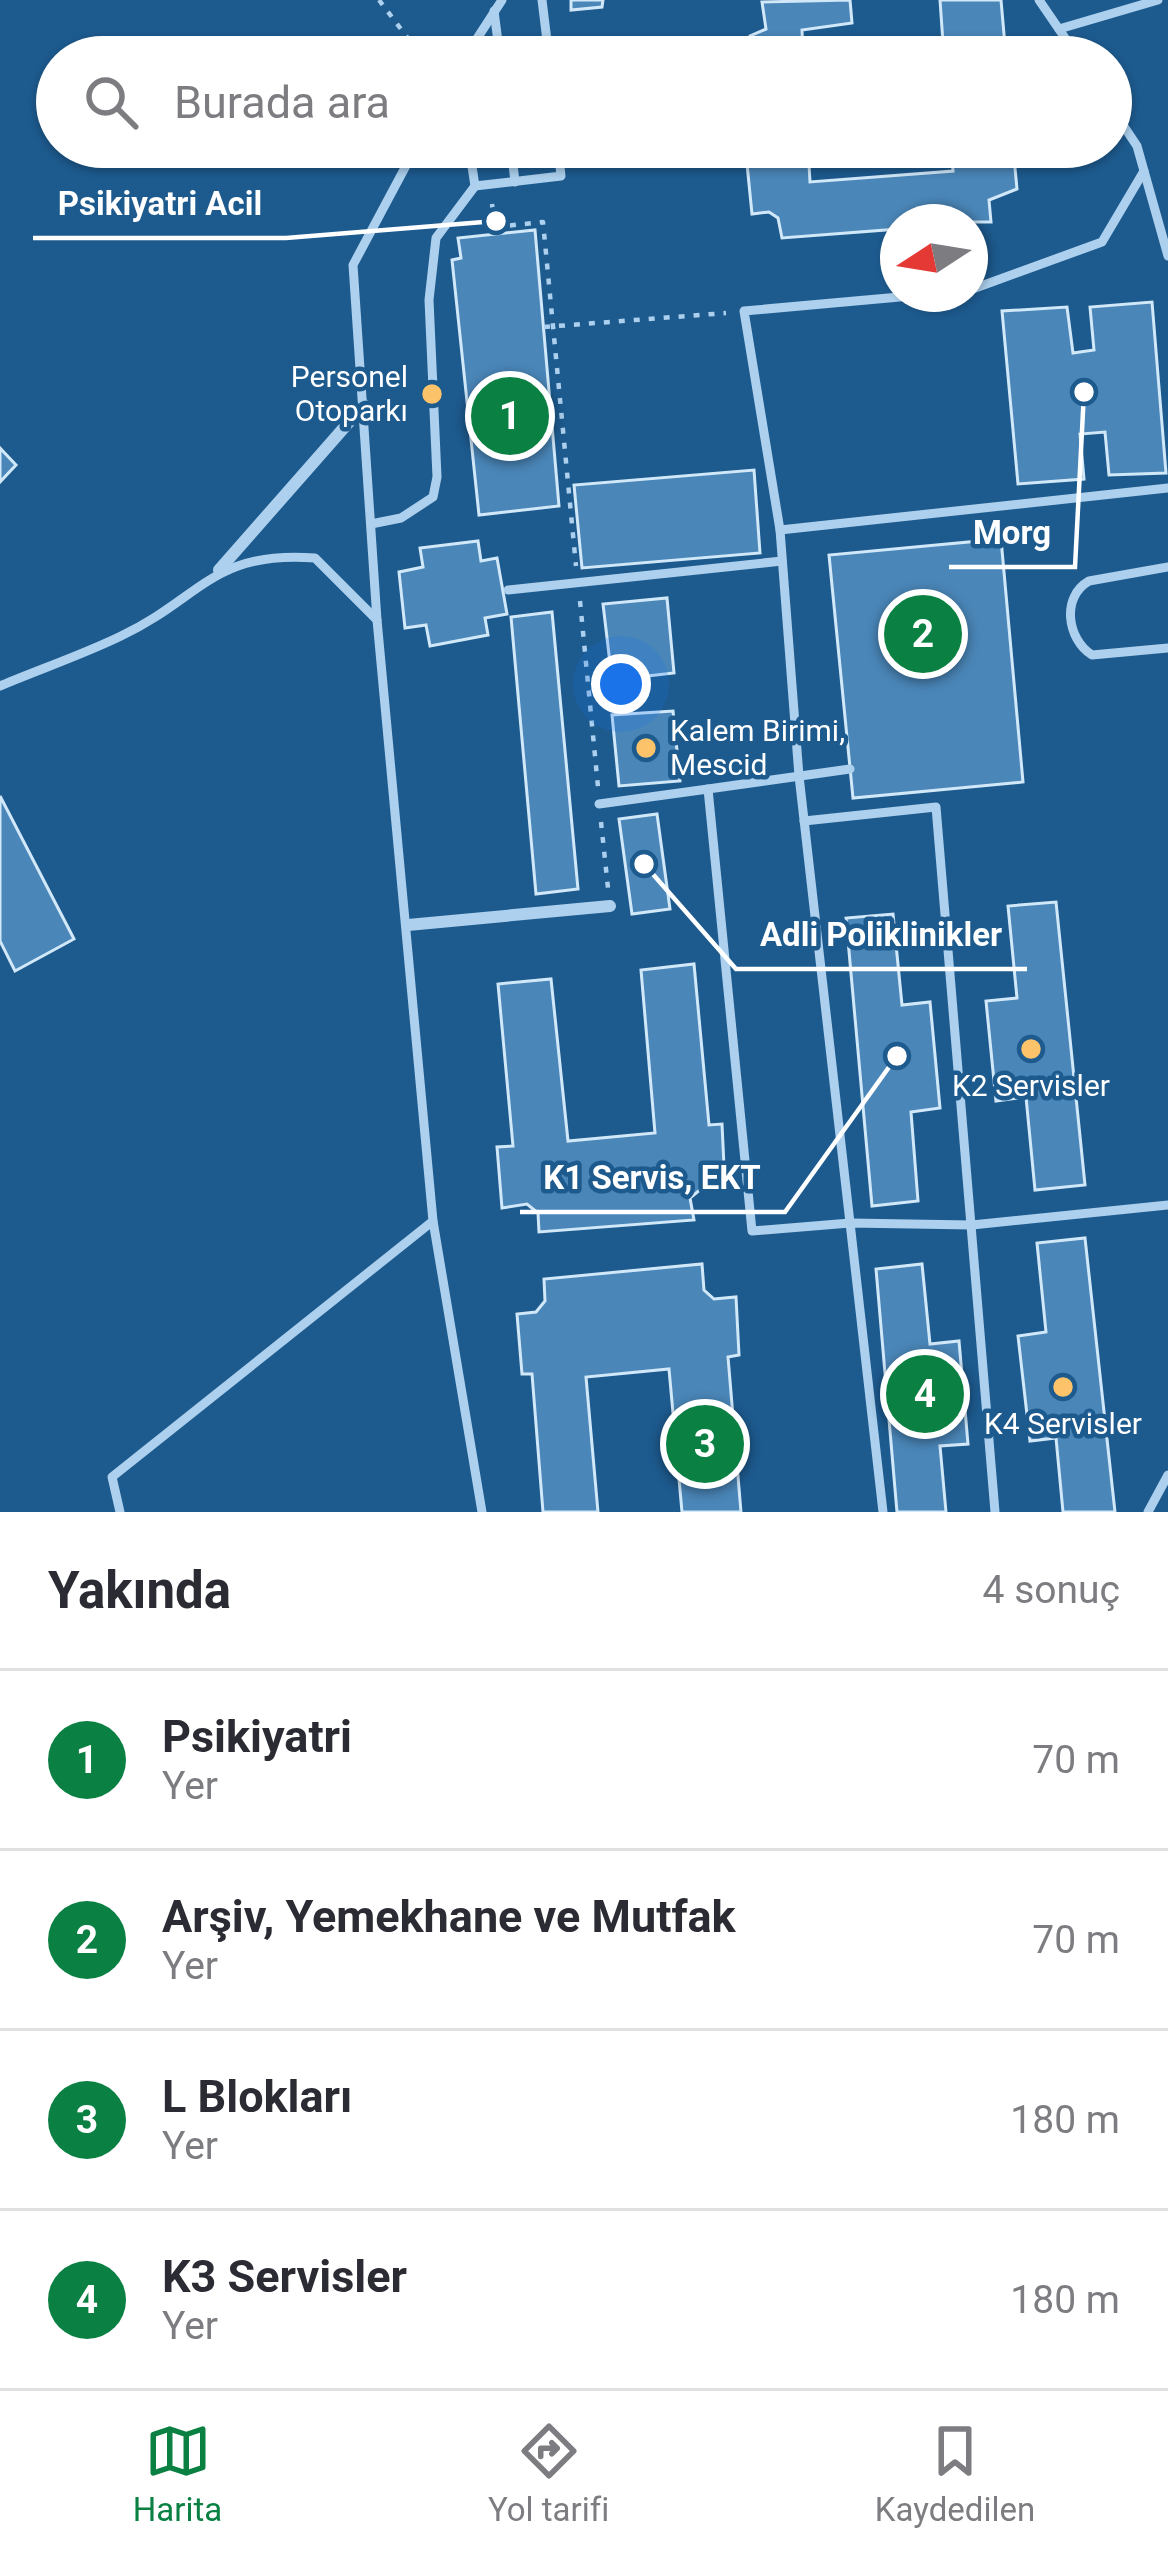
<!DOCTYPE html>
<html lang="tr">
<head>
<meta charset="utf-8">
<style>
	:root { --surface:#fff; --page:#f7f7f7; --text:#2b2b33; --muted:#7c7c81; --line:#e1e1e2; --accent:#0b8043 }
	body { margin:0; font-family:Roboto,sans-serif; background:var(--page); color:var(--text) }
	.compass { position:absolute; left:880px; top:204px; width:108px; height:108px; border-radius:50%; background:var(--surface); box-shadow:0 3px 9px #0004; rotate:258deg }
	.you { position:absolute; left:621px; top:684px; width:42px; height:42px; margin:-30px; border:9px solid #fff; border-radius:50%; background:#1a73e8; box-shadow:0 0 0 18px #1a73e833 }
	.badge { display:grid; place-items:center; width:78px; height:78px; border-radius:50%; background:var(--accent); color:#fff; font-size:39px; font-weight:700 }
	.pin { position:absolute; translate:-50% -50%; border:6px solid #fff; box-shadow:0 3px 12px #0006 }
	.list { margin:0; padding:0; list-style:none }
	h2 { display:flex; justify-content:space-between; align-items:center; height:156px; margin:0; padding:0 48px; font-size:51px }
	h2 small { font-size:39px; font-weight:400; color:var(--muted) }
	.list li { display:grid; grid-template-columns:78px 1fr auto; gap:36px; align-items:center; box-sizing:border-box; height:180px; padding:0 48px; border-top:3px solid var(--line) }
	.list b { display:block; font-size:45px; white-space:nowrap }
	.list p { margin:0; font-size:39px; white-space:nowrap; color:var(--muted) }
	.list em { font-size:39px; font-style:normal; color:var(--muted) }
	.icon { flex:none; width:66px; height:66px; fill:none; stroke:currentColor; stroke-width:2; stroke-linecap:round; stroke-linejoin:round }
	.map { position:relative; flex:none; width:1168px; height:1512px; overflow:hidden }
	.search { position:absolute; background:var(--surface); box-shadow:0 3px 9px #0004; left:36px; right:36px; top:36px; height:132px; display:flex; align-items:center; gap:30px; box-sizing:border-box; padding:0 42px; border-radius:66px; color:var(--muted); font-size:45px }
	.sheet { height:876px; background:var(--surface) }
	nav { display:flex; justify-content:space-around; align-items:center; box-sizing:border-box; height:168px; border-top:3px solid var(--line); background:var(--surface); font-size:33px; color:var(--muted) }
	nav a { display:grid; justify-items:center; gap:6px }
	nav .on { color:var(--accent) }
	.map>svg:first-child { display:block }
	.building { fill:#4a86b8; stroke:#d1e8f9; stroke-width:3 }
	.lines { fill:none; stroke-linecap:round; stroke-linejoin:round }
	.path { stroke:#acd0ed; stroke-width:4.5; stroke-dasharray:6 9; stroke-linecap:butt }
	.lane { stroke:#acd0ed; stroke-width:9 }
	.street { stroke:#acd0ed; stroke-width:12 }
	.poi-dot { fill:#fcc36b; stroke:#1d5a8e; stroke-width:4.5 }
	.labels { text-anchor:middle; stroke-width:9; stroke-linejoin:round; paint-order:stroke }
	.poi-label { font-size:30px; fill:#fff; stroke:#1d5a8e }
	.leader { fill:none; stroke:#fff; stroke-width:4.5 }
	.callout-dot { fill:#fff; stroke:#1d5a8e; stroke-width:4.5 }
	.callout-label { font-size:33px; text-anchor:middle; font-weight:bold; fill:#fff; stroke:#1d5a8e; stroke-width:9; stroke-linejoin:round; paint-order:stroke }
</style>
</head>
<body>
<div class="map">
<svg width="1168" height="1512" viewBox="0 0 1168 1512">
	<rect width="100%" height="100%" fill="#1d5a8e"/>
	<!-- building -->
	<g class="building">
		<polygon points="571,0 603,0 602,7 571,10"/>
		<polygon points="850,0 852,23 802,30 803,57 752,57 750,36 766,29 762,2"/>
		<polygon points="940,0 1001,0 1006,57 944,57"/>
		<polygon points="760,147 808,147 810,182 953,171 951,147 1013,147 1017,189 989,200 991,222 898,222 898,229 782,238 778,218 769,212 752,214 746,154"/>
		<polygon points="535,230 559,506 479,515 452,260 461,258 458,238"/>
		<polygon points="1152,302 1166,473 1109,475 1105,432 1080,434 1084,479 1018,484 1002,311 1067,307 1073,353 1094,350 1090,307"/>
		<polygon points="0,448 16,465 0,482"/>
		<polygon points="754,470 760,553 582,568 574,485"/>
		<polygon points="1001,539 1023,782 853,798 829,555"/>
		<polygon points="478,541 481,561 497,558 507,614 485,618 488,635 430,646 426,625 405,628 399,572 423,567 420,548"/>
		<polygon points="667,598 674,673 612,680 603,604"/>
		<polygon points="552,612 578,889 536,894 511,617"/>
		<polygon points="673,711 680,781 619,786 612,715"/>
		<polygon points="0,796 74,939 15,971 0,941"/>
		<polygon points="657,814 670,909 632,914 619,819"/>
		<polygon points="1056,902 1085,1185 1035,1190 1026,1097 996,1101 986,1001 1017,998 1008,906"/>
		<polygon points="893,914 902,1005 930,1002 940,1108 911,1112 918,1201 872,1206 846,918"/>
		<polygon points="694,964 709,1125 722,1124 725,1187 701,1189 690,1198 694,1220 539,1232 538,1213 527,1204 502,1208 497,1147 513,1146 498,984 551,979 568,1141 655,1133 641,970"/>
		<polygon points="1085,1238 1115,1512 1063,1512 1056,1438 1030,1441 1018,1336 1046,1332 1037,1243"/>
		<polygon points="702,1264 704,1290 714,1299 736,1297 739,1355 728,1357 741,1512 682,1512 669,1369 586,1377 598,1512 543,1512 532,1374 522,1374 517,1314 536,1312 545,1301 544,1279"/>
		<polygon points="922,1264 930,1344 959,1341 968,1444 940,1446 946,1512 897,1512 876,1269"/>
	</g>
	<g class="lines">
		<!-- path -->
		<g class="path">
			<polyline points="379,0 422,57"/>
			<polyline points="492,204 496,234"/>
			<polyline points="495,227 543,222 576,566"/>
			<polyline points="544,327 726,313"/>
			<polyline points="580,601 598,787"/>
			<polyline points="601,822 608,888"/>
		</g>
		<!-- lane -->
		<g class="lane">
			<polyline points="542,0 549,57"/>
			<polyline points="1039,0 1078,57"/>
			<polyline points="494,11 500,57"/>
			<polyline points="1059,29 1158,0"/>
			<polyline points="465,57 502,0"/>
			<polyline points="1111,107 1137,146 1168,256"/>
			<polyline points="416,147 353,265 377,620 433,1221 482,1512"/>
			<polyline points="469,147 475,186 561,176 558,147"/>
			<polyline points="511,147 515,182"/>
			<polyline points="970,290 1102,242 1144,171"/>
			<polyline points="371,524 401,518 433,497 437,477 429,300 436,238 475,186"/>
			<polyline points="780,530 1168,488"/>
			<path d="M1168 567 1089 581C1061 597 1067 639 1092 655L1168 648"/>
			<polyline points="508,590 782,561"/>
			<path d="M0 686C40 669 82 655 121 636 200 599 213 550 315 558L377 620"/>
			<polyline points="850,769 708,789 752,1231 850,1223 972,1225 1168,1205"/>
			<polyline points="599,804 708,789"/>
			<polyline points="804,821 936,807 995,1512"/>
			<polyline points="120,1512 112,1477 433,1221"/>
			<polyline points="883,1512 799,776 780,530 744,311 933,294"/>
			<polyline points="1148,1512 1168,1475"/>
		</g>
		<!-- street -->
		<g class="street">
			<polyline points="219,570 364,405"/>
			<polyline points="408,925 610,906"/>
		</g>
	</g>
	<!-- markers -->
	<g class="poi-dot">
		<circle cx="432" cy="394" r="12"/>
		<circle cx="646" cy="748" r="12"/>
		<circle cx="1031" cy="1049" r="12"/>
		<circle cx="1063" cy="1387" r="12"/>
	</g>
	<g class="labels">
		<!-- poi labels -->
		<g class="poi-label">
			<text x="408" y="387" text-anchor="end">Personel<tspan x="408" dy="34">Otoparkı</tspan></text>
			<text x="670" y="741" text-anchor="start">Kalem Birimi,<tspan x="670" dy="34">Mescid</tspan></text>
			<text x="1031" y="1096">K2 Servisler</text>
			<text x="1063" y="1434">K4 Servisler</text>
		</g>
	</g>
	<!-- callouts -->
	<path class="leader" d="M496 221L286 238H33M1084 392L1075 567H949M644 864L736 969H1027M897 1056L785 1212H520"/>
	<g class="callout-dot">
		<circle cx="496" cy="221" r="12"/>
		<circle cx="1084" cy="392" r="12"/>
		<circle cx="644" cy="864" r="12"/>
		<circle cx="897" cy="1056" r="12"/>
	</g>
	<g class="callout-label">
		<text x="160" y="215">Psikiyatri Acil</text>
		<text x="1012" y="544">Morg</text>
		<text x="881" y="946">Adli Poliklinikler</text>
		<text x="652" y="1189">K1 Servis, EKT</text>
	</g>
</svg>
<svg class="compass" viewBox="-18 -18 36 36"><path d="M0-13l5 13h-10z" fill="#e53935"/><path d="M0 13l5-13h-10z" fill="#7c7c81"/></svg>
<div class="you"></div>
<div class="pin badge" style="left:510px;top:416px">1</div>
<div class="pin badge" style="left:923px;top:634px">2</div>
<div class="pin badge" style="left:705px;top:1444px">3</div>
<div class="pin badge" style="left:925px;top:1394px">4</div>
<div class="search"><svg class="icon" aria-label="search" viewBox="0 0 24 24"><circle cx="10" cy="10" r="6"/><path d="M15 15l6 6"/></svg>Burada ara</div>
</div>
<section class="sheet">
<h2>Yakında<small>4 sonuç</small></h2>
<ul class="list">
<li><span class="badge">1</span><div><b>Psikiyatri</b><p>Yer</p></div><em>70 m</em></li>
<li><span class="badge">2</span><div><b>Arşiv, Yemekhane ve Mutfak</b><p>Yer</p></div><em>70 m</em></li>
<li><span class="badge">3</span><div><b>L Blokları</b><p>Yer</p></div><em>180 m</em></li>
<li><span class="badge">4</span><div><b>K3 Servisler</b><p>Yer</p></div><em>180 m</em></li>
</ul>
</section>
<nav>
<a class="on"><svg class="icon" aria-label="map" viewBox="0 0 24 24"><path d="M3 6l6-2 6 2 6-2v14l-6 2-6-2-6 2zM9 4v14M15 6v14"/></svg>Harita</a>
<a><svg class="icon" aria-label="directions" viewBox="0 0 24 24"><path d="M12 3l9 9-9 9-9-9zM9 14v-3h6M13 9l2 2-2 2"/></svg>Yol tarifi</a>
<a><svg class="icon" aria-label="saved" viewBox="0 0 24 24"><path d="M7 4h10v16l-5-4-5 4z"/></svg>Kaydedilen</a>
</nav>
</body>
</html>
